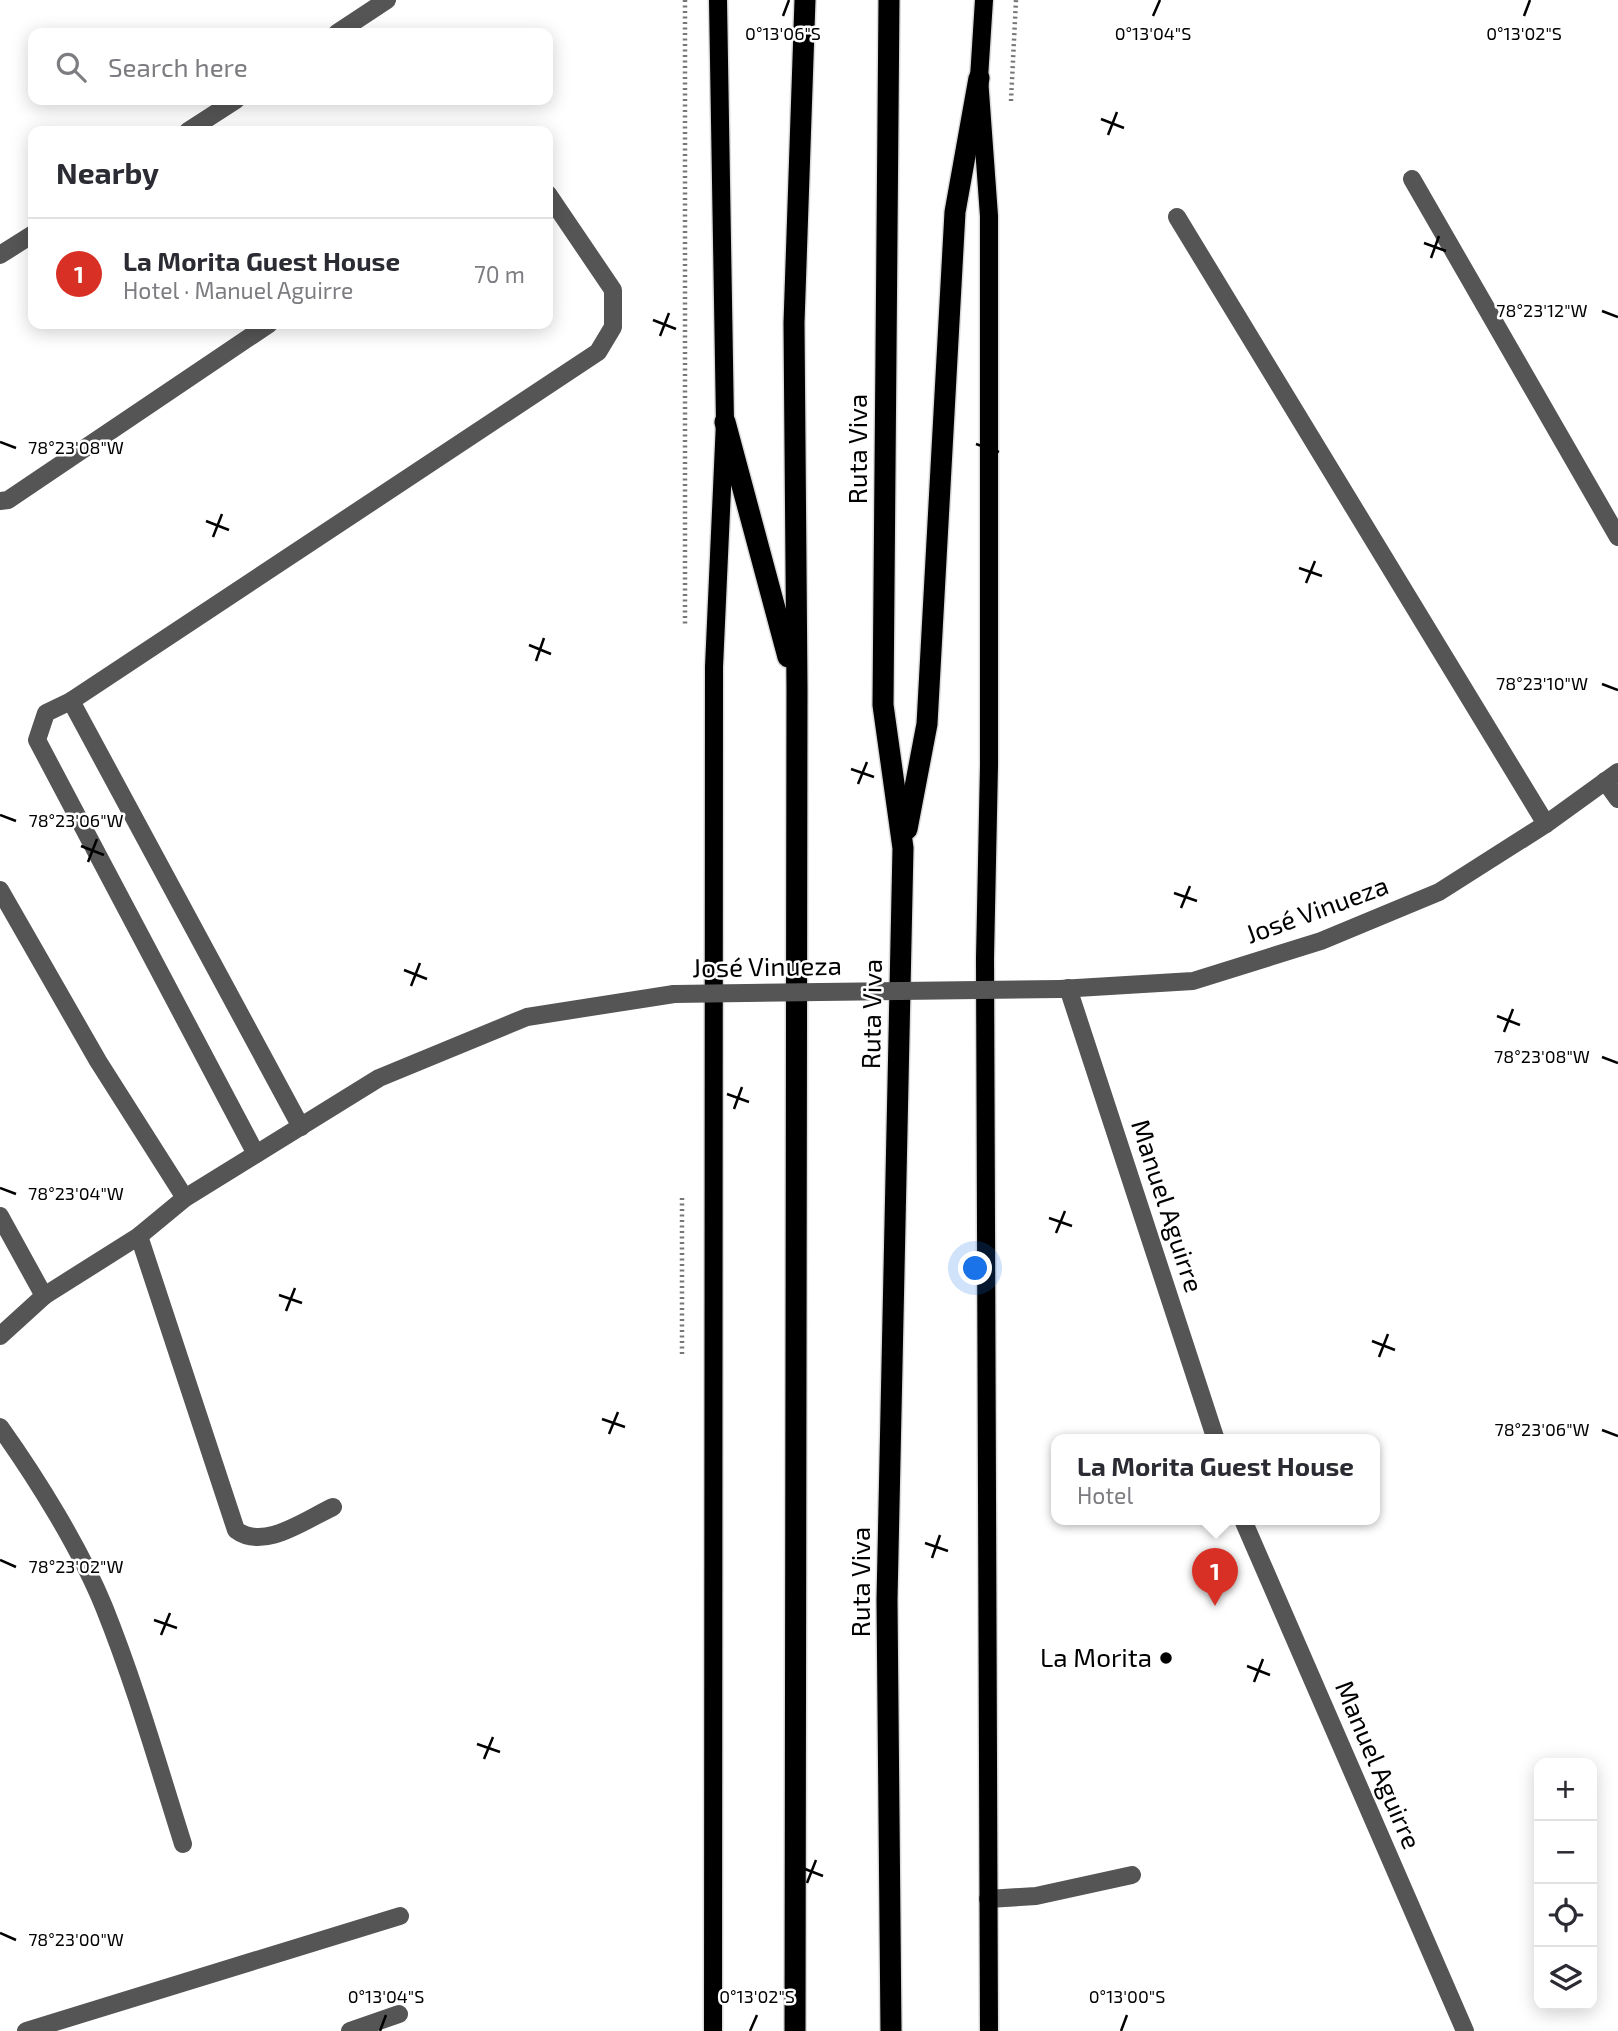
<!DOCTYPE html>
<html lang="en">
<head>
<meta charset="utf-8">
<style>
	:root { --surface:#fff; --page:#f2f2f3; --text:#2b2b33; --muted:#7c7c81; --line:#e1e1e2; --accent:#d93025 }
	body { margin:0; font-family:"Exo 2",sans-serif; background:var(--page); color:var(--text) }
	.controls { position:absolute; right:21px; bottom:21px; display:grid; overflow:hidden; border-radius:14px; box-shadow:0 4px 18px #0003 }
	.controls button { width:63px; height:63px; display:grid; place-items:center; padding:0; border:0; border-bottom:2px solid var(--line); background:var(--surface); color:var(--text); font:35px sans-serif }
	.you { position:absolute; left:976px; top:1269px; width:24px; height:24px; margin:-18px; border:5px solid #fff; border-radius:50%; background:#1a73e8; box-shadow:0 0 0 10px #1a73e833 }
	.badge { display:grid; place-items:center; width:46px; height:46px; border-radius:50%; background:var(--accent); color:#fff; font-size:23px; font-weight:700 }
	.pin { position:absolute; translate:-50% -58px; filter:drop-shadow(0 2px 4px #0008) }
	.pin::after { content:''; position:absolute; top:37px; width:24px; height:21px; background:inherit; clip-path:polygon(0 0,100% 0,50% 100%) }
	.popup { position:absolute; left:1051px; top:1434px; width:329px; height:91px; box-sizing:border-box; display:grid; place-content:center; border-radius:14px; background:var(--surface); filter:drop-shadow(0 2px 5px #0005); font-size:23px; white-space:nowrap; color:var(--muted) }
	.popup b { font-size:26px; color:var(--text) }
	.popup::after { content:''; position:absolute; left:50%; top:100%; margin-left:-14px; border:14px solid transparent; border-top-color:var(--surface) }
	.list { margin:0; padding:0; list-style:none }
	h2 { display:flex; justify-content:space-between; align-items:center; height:91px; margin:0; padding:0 28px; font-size:30px }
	h2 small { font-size:23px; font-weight:400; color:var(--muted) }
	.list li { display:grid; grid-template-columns:46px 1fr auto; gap:21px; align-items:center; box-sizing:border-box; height:112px; padding:0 28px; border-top:2px solid var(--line) }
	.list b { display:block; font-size:26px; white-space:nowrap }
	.list p { margin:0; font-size:23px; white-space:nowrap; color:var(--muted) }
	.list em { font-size:23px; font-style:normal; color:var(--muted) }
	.icon { flex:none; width:38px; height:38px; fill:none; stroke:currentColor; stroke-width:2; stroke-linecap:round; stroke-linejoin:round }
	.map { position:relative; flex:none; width:1618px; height:2031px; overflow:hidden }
	.search { position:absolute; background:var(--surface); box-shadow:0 4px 18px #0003; left:28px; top:28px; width:525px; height:77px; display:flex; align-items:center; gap:18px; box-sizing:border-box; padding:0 24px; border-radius:14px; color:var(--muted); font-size:26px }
	.panel { position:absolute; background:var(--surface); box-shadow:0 4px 18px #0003; left:28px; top:126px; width:525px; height:203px; border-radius:14px }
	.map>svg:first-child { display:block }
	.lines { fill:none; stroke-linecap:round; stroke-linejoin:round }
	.major-casing { stroke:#dbdbdb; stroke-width:21 }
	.highway-casing { stroke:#dbdbdb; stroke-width:24 }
	.path { stroke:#777; stroke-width:4.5; stroke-dasharray:2 3.5; stroke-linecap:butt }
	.minor { stroke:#555; stroke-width:18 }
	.major { stroke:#000; stroke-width:18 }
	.highway { stroke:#000; stroke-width:21 }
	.minor-bridge { stroke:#555; stroke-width:18 }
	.ticks { fill:none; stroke:#000; stroke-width:2.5 }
	.poi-dot { fill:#000; stroke:#fff; stroke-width:2.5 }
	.labels { text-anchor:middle; stroke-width:5; stroke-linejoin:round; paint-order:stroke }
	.street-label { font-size:26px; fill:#000; stroke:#fff }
	.poi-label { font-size:26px; fill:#000; stroke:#fff; text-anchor:end }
	.ticks-label { font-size:18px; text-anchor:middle; fill:#000; stroke:#fff; stroke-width:5; stroke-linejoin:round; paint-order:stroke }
</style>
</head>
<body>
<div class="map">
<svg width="1618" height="2031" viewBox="0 0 1618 2031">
	<rect width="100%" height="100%" fill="#fff"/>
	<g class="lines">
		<defs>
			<g id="major">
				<polyline points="984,0 979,78 989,216 989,765 985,958 989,2031"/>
				<polyline points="713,2031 714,667 725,422 718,0"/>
			</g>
			<g id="highway">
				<polyline points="889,0 883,705 903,848 887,1600 891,2031"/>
				<polyline points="725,422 788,657"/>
				<polyline points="907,829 927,724 955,212 979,78"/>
				<polyline points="795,2031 797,688 794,323 805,0"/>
			</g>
		</defs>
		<!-- major casing -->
		<use href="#major" class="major-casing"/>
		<!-- highway casing -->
		<use href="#highway" class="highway-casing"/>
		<!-- path -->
		<g class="path">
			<polyline points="685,0 685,626"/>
			<polyline points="1011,101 1016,0"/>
			<polyline points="682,1354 682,1198"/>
		</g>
		<!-- minor -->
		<g class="minor">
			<polyline points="337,33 387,0"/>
			<polyline points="188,131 236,100"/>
			<polyline points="1412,179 1618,537"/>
			<polyline points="1177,217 1546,824"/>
			<polyline points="0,255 33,234"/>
			<polyline points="0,501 8,500 269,324"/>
			<polyline points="71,701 301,1127"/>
			<polyline points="1605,781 1618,799"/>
			<polyline points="0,890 98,1061 185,1198"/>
			<polyline points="1068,988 1216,1440"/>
			<polyline points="1060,989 1193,981 1321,941 1439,892 1546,824 1618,772"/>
			<polyline points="256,1154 37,740 46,713 71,701 598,352 613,327 613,290 548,194"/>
			<polyline points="0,1216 44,1296"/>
			<path d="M139 1236 236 1530C264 1551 305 1520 333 1507"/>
			<polyline points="0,1336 44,1296 139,1236 185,1198 379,1078 527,1017 674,994"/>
			<path d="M0 1427C37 1479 80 1548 104 1607 135 1684 158 1765 183 1844"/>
			<polyline points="1243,1520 1465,2031"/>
			<polyline points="988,1899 1036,1896 1132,1875"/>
			<polyline points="26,2031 400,1916"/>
			<polyline points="350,2031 399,2014"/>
		</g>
		<!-- major -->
		<use href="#major" class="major"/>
		<!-- highway -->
		<use href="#highway" class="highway"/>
		<!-- minor-bridge -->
		<polyline class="minor-bridge" points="674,994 1060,989"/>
	</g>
	<!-- ticks -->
	<path class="ticks" d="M783 16 789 0M1153 16 1160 0M1524 16 1530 0M1101 119 1124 128M1108 135 1117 112M1424 243 1446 251M1431 258 1439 236M1602 311 1618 317M653 320 676 329M660 336 669 313M0 442 16 448M976 444 999 452M983 460 992 437M206 521 229 530M213 537 222 514M1299 568 1322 576M1306 583 1315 561M529 645 551 654M536 661 544 638M1602 684 1618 690M851 769 874 777M858 784 867 762M0 815 16 821M81 846 104 855M88 862 97 839M1174 893 1197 901M1181 908 1190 886M404 970 427 979M411 986 420 963M1497 1016 1520 1025M1504 1032 1513 1009M1602 1057 1618 1063M727 1094 749 1102M734 1109 742 1087M0 1188 16 1194M1049 1218 1072 1226M1056 1233 1065 1211M279 1295 302 1303M286 1311 295 1288M1372 1341 1395 1350M1379 1357 1388 1334M602 1419 625 1427M1602 1430 1618 1436M609 1434 618 1412M925 1543 948 1551M932 1558 940 1535M0 1560 16 1567M154 1620 177 1628M161 1635 170 1613M1247 1666 1270 1675M1254 1682 1263 1659M477 1744 500 1752M484 1759 493 1737M800 1867 823 1876M807 1883 816 1860M0 1933 16 1940M380 2031 386 2015M750 2031 757 2015M1121 2031 1127 2015"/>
	<!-- markers -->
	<circle class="poi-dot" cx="1166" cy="1658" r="7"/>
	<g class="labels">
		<!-- street labels -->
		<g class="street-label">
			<text transform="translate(858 449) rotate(-90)" y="9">Ruta Viva</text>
			<text transform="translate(1317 910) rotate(-20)" y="9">José Vinueza</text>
			<text transform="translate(767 967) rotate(-1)" y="9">José Vinueza</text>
			<text transform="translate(872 1014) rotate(-89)" y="9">Ruta Viva</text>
			<text transform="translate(1167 1206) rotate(72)" y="9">Manuel Aguirre</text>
			<text transform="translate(861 1582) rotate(-90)" y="9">Ruta Viva</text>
			<text transform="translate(1378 1765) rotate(67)" y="9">Manuel Aguirre</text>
		</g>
		<!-- poi labels -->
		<g class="poi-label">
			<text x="1152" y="1667">La Morita</text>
		</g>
	</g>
	<g class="ticks-label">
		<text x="783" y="40">0°13'06"S</text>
		<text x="1153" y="40">0°13'04"S</text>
		<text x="1524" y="40">0°13'02"S</text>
		<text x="1542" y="317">78°23'12"W</text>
		<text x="76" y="454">78°23'08"W</text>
		<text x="1542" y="690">78°23'10"W</text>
		<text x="76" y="827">78°23'06"W</text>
		<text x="1542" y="1063">78°23'08"W</text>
		<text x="76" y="1200">78°23'04"W</text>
		<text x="1542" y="1436">78°23'06"W</text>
		<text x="76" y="1573">78°23'02"W</text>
		<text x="76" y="1946">78°23'00"W</text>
		<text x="386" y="2003">0°13'04"S</text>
		<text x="757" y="2003">0°13'02"S</text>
		<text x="1127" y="2003">0°13'00"S</text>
	</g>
</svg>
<div class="controls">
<button>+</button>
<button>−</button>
<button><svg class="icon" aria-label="locate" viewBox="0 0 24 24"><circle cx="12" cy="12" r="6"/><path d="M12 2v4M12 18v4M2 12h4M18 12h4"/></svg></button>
<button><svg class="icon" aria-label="layers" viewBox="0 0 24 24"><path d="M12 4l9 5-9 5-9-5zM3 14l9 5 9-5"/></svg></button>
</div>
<div class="you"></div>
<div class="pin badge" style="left:1215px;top:1606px">1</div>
<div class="popup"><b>La Morita Guest House</b>Hotel</div>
<div class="search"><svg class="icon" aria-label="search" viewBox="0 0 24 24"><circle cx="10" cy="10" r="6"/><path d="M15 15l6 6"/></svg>Search here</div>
<section class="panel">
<h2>Nearby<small></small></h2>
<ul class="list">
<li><span class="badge">1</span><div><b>La Morita Guest House</b><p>Hotel · Manuel Aguirre</p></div><em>70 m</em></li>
</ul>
</section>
</div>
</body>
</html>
